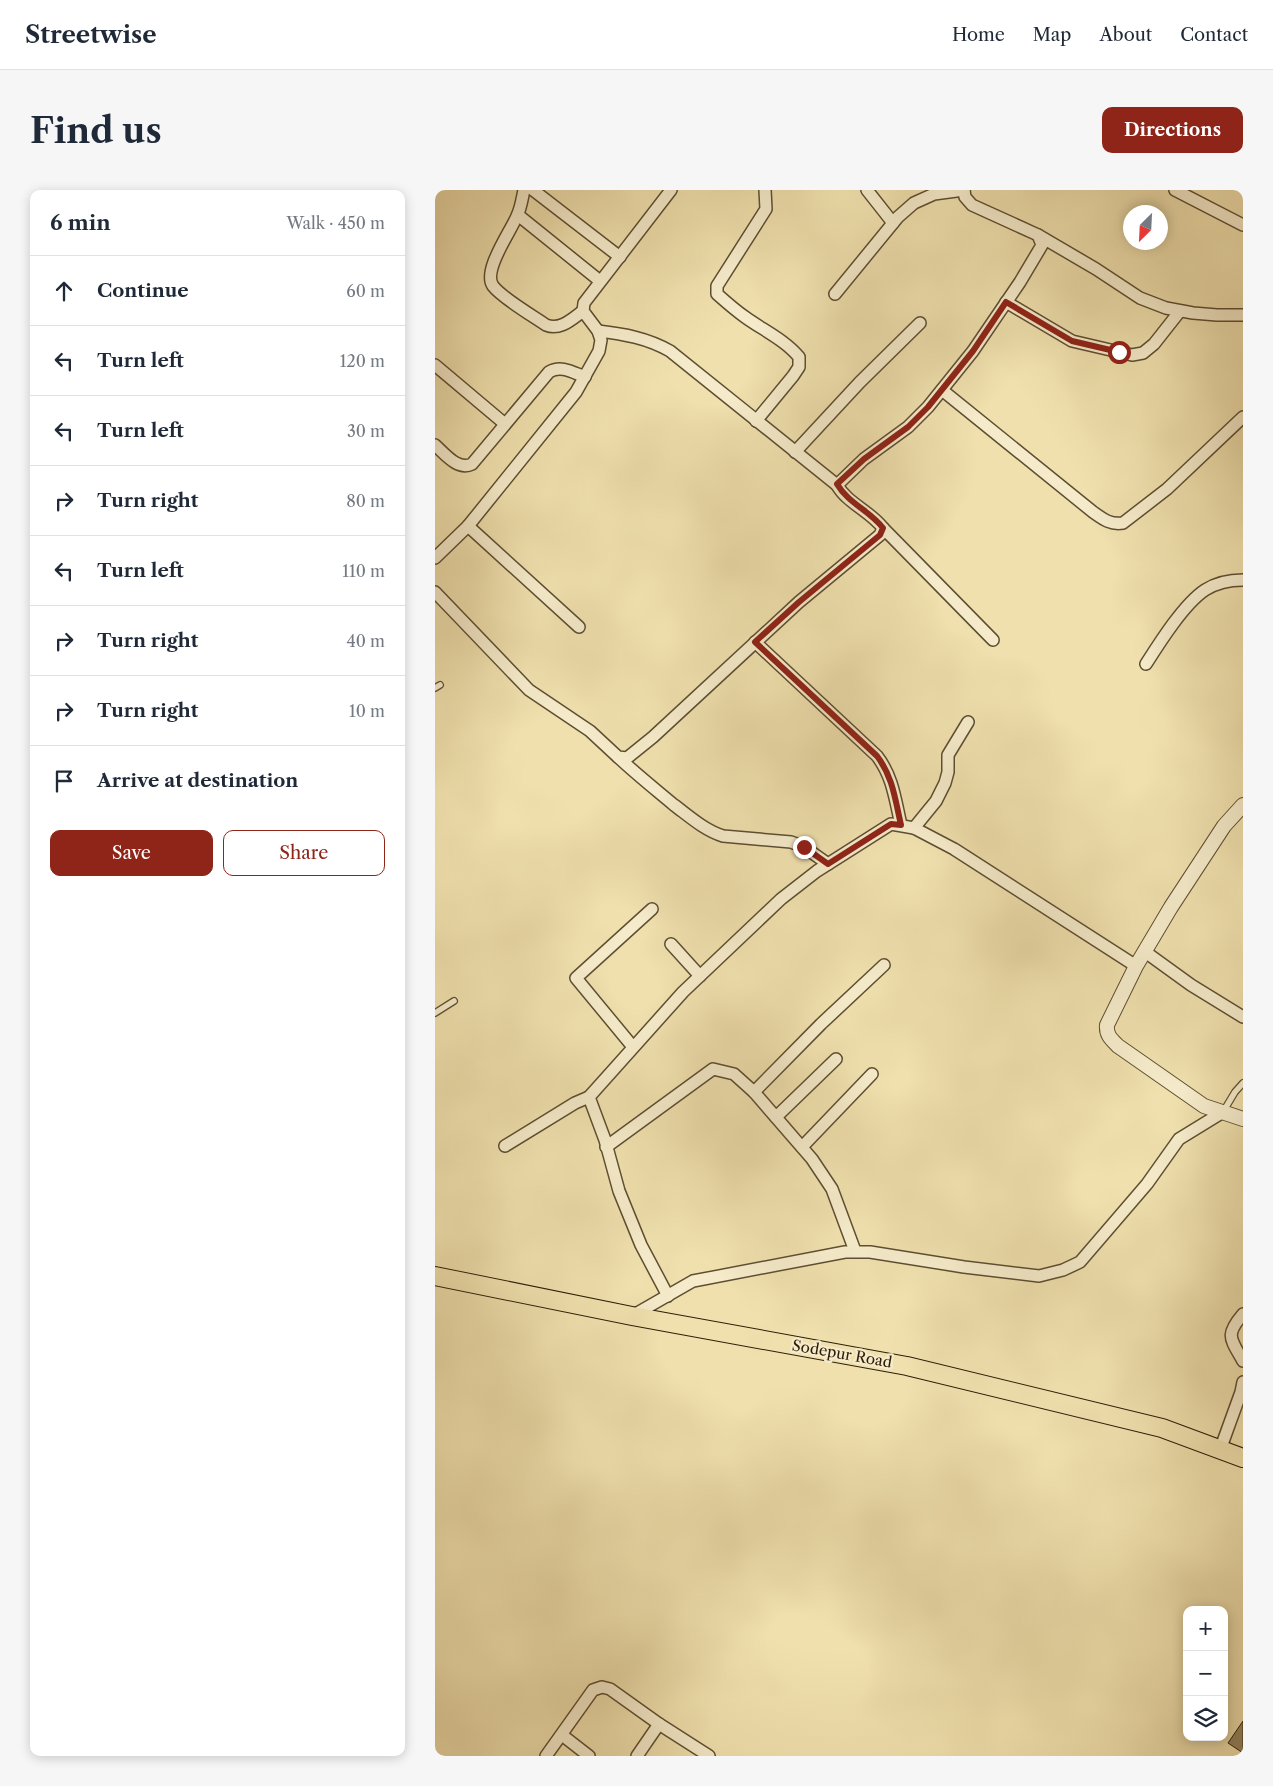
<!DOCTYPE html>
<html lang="en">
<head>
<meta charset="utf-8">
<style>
	:root { --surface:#fff; --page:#f6f6f7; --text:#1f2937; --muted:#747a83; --line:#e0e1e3; --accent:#8f2418 }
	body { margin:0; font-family:"Libre Caslon Text",serif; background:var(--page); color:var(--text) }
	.controls { position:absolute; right:15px; bottom:15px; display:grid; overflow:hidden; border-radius:10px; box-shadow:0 2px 12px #0003 }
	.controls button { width:45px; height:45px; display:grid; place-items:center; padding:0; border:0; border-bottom:1px solid var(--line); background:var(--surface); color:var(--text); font:25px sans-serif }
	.compass { position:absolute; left:688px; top:15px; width:45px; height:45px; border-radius:50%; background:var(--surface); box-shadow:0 2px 12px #0003; rotate:204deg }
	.stop { position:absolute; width:15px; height:15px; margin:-11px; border:4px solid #8f2418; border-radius:50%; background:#fff }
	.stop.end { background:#8f2418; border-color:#fff; box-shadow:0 1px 5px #0008 }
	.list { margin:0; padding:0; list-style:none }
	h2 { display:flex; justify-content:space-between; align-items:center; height:65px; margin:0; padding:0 20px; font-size:21px }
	h2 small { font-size:16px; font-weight:400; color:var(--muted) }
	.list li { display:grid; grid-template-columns:32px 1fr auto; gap:15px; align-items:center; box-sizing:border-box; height:70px; padding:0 20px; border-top:1px solid var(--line) }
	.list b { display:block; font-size:19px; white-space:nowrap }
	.list em { font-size:16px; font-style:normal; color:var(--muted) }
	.actions { display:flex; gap:10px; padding:15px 20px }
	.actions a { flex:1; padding:11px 0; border:1px solid var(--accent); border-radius:10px; text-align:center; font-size:18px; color:var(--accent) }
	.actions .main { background:var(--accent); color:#fff }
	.icon { flex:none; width:28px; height:28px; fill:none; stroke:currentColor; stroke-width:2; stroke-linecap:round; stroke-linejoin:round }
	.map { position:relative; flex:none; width:808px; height:1566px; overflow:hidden; border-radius:10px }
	header { display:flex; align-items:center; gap:30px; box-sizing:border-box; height:70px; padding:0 25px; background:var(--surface); border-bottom:1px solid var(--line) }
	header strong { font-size:24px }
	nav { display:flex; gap:28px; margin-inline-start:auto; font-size:18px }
	.intro { display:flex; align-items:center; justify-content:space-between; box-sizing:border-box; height:120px; padding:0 30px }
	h1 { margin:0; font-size:35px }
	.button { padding:12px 22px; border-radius:10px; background:var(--accent); color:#fff; font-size:18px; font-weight:700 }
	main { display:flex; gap:30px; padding:0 30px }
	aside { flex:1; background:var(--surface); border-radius:10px; box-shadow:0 2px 12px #0003 }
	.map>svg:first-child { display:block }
	.building { fill:#92835e; stroke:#2e1e09 }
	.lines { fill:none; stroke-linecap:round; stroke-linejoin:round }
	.service-casing { stroke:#5e4e32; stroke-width:8 }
	.minor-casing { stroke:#5e4e32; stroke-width:14 }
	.tertiary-casing { stroke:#5e4e32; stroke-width:16 }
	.primary-casing { stroke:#2e1e09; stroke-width:20 }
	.service { stroke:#f5ebca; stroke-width:5.5 }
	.minor { stroke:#f5ebca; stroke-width:11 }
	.tertiary { stroke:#f5ebca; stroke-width:14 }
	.primary { stroke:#efe0ad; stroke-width:18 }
	.route { stroke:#8f2418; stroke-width:6 }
	.labels { text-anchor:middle; stroke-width:4.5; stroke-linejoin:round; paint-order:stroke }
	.street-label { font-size:15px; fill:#2e1e09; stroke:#f5ebca }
</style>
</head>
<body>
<header>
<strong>Streetwise</strong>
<nav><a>Home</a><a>Map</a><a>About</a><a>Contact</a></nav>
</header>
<div class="intro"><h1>Find us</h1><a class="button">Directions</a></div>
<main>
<aside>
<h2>6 min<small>Walk · 450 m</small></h2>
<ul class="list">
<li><svg class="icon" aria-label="ahead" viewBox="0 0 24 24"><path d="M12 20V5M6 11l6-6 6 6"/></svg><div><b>Continue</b></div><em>60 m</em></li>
<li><svg class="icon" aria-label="left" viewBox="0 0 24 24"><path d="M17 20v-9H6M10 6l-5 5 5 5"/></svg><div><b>Turn left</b></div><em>120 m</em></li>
<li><svg class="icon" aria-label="left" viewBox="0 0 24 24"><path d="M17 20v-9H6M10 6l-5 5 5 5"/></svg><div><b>Turn left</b></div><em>30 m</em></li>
<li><svg class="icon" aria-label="right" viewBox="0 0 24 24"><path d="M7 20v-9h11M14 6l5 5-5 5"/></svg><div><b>Turn right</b></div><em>80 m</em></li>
<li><svg class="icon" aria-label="left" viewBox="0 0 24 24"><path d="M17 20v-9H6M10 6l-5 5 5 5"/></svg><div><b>Turn left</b></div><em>110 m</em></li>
<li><svg class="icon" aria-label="right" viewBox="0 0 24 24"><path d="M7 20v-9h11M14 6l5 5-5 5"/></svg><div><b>Turn right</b></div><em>40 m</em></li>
<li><svg class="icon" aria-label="right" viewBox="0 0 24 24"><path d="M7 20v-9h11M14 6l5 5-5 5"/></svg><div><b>Turn right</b></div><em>10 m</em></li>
<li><svg class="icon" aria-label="arrive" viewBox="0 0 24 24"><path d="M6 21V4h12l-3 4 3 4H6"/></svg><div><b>Arrive at destination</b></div></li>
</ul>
<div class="actions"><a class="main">Save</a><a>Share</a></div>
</aside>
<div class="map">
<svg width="808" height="1566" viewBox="0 0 808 1566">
	<rect width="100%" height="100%" fill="#efe0ad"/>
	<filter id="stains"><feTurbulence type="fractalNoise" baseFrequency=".004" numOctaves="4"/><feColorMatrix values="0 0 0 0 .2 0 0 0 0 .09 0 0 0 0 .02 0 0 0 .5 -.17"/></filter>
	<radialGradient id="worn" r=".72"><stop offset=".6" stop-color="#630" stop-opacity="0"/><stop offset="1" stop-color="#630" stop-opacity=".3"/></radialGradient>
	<!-- building -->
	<polygon class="building" points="808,1531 808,1563 793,1553"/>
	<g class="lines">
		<defs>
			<g id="service">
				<polyline points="0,498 5,495"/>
				<polyline points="0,823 19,811"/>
				<polyline points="788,922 800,902 808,893"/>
			</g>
			<g id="minor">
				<path d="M89 0C87 9 86 18 82 26 76 41 47 81 58 96 67 108 98 126 111 135 125 141 137 129 148 121"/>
				<polyline points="98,0 185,67"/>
				<polyline points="432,0 458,33"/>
				<polyline points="529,0 530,7 537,15 603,45 661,79 705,108 731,118 758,123 782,125 808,125"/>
				<polyline points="740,0 808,35"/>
				<polyline points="83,25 165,91"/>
				<polyline points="400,104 463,27 479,13 499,4 529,0"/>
				<polyline points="571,112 637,151 697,165 708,163 719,154 745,121"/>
				<path d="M163 141C189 144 212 148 235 161L402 295"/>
				<polyline points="0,175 70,234"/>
				<path d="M507 200 658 322C668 329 675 335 688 333L732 299 808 227"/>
				<path d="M321 231 358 186 364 177V167C350 150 328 140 310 127 300 120 291 112 282 104V96L331 19 330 0"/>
				<path d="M0 255C10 264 23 281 37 274L114 182C126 175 137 182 150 187"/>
				<polyline points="360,262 425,192 485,133"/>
				<polyline points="33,336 144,437"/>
				<polyline points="448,338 558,450"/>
				<polyline points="0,368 33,336 141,202 164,161 166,150 163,141 148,121 149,113 236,0"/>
				<path d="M0 402 94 500 155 541 183 567 192 568 218 547 364 412 445 345 448 338C435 321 412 313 402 295L429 269 473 237 493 217 538 161 585 92 607 55 603 45"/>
				<path d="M320 452 442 566C458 587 460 609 466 635"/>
				<path d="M711 474C725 452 749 414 770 400 781 393 795 390 808 390"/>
				<path d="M183 567C201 584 220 599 239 615 254 626 269 640 288 646L356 652 369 657 393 674"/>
				<polyline points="479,638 501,611 510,593 513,582 513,565 533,532"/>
				<polyline points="236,754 265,786"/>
				<polyline points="709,761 756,795 808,827"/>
				<polyline points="198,857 141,788 217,719"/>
				<polyline points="319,902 386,834 449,775"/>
				<polyline points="341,927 401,869"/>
				<polyline points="70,956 140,913 154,907"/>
				<polyline points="171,957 278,879 299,884 319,902 377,969 397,999 420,1061"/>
				<polyline points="367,957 437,884"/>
				<polyline points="233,1106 206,1055 184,1001 170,950 154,907 248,802 346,709 382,681 456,634 479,638 519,659 701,776"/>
				<path d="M808 1124C790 1145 795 1148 808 1171"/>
				<polyline points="197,1126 258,1091 410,1062 435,1062 529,1077 604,1086 628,1080 645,1072 712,994 744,949 788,922"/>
				<polyline points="785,1260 806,1202 808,1192"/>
				<polyline points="127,1545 154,1566"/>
				<polyline points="111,1566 158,1500 167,1497 175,1499 224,1534 274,1566"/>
				<polyline points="202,1566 224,1534"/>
			</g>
			<path id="tertiary" d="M808 615 789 636 736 717 701 776 672 835C671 845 676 849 683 856L769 916 808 929"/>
			<polyline id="primary" points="0,1086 197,1126 472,1176 727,1238 808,1268"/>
		</defs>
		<!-- service casing -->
		<use href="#service" class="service-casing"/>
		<!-- minor casing -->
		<use href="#minor" class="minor-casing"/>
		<!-- tertiary casing -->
		<use href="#tertiary" class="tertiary-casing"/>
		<!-- primary casing -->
		<use href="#primary" class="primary-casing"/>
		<!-- service -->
		<use href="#service" class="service"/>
		<!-- minor -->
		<use href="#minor" class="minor"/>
		<!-- tertiary -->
		<use href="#tertiary" class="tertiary"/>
		<!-- primary -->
		<use href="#primary" class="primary"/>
	</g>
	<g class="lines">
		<!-- route -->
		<path class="route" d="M369 657 393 674 456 634 466 635C460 609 458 587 442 566L320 452 364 412 445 345 448 338C435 321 413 313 402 294L429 269 473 237 493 217 538 161 571 112 637 151 684 162"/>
	</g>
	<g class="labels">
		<!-- street labels -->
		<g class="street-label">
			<text transform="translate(407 1164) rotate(10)" y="5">Sodepur Road</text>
		</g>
	</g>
	<rect width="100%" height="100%" filter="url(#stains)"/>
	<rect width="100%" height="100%" fill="url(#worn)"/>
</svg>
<div class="controls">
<button>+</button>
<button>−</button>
<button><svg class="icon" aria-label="layers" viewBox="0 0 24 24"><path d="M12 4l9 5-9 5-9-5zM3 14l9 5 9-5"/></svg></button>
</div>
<svg class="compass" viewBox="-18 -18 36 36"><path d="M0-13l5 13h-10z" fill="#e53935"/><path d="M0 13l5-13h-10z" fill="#747a83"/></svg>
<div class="stop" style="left:684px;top:162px"></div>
<div class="stop end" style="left:369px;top:657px"></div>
</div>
</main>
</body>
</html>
